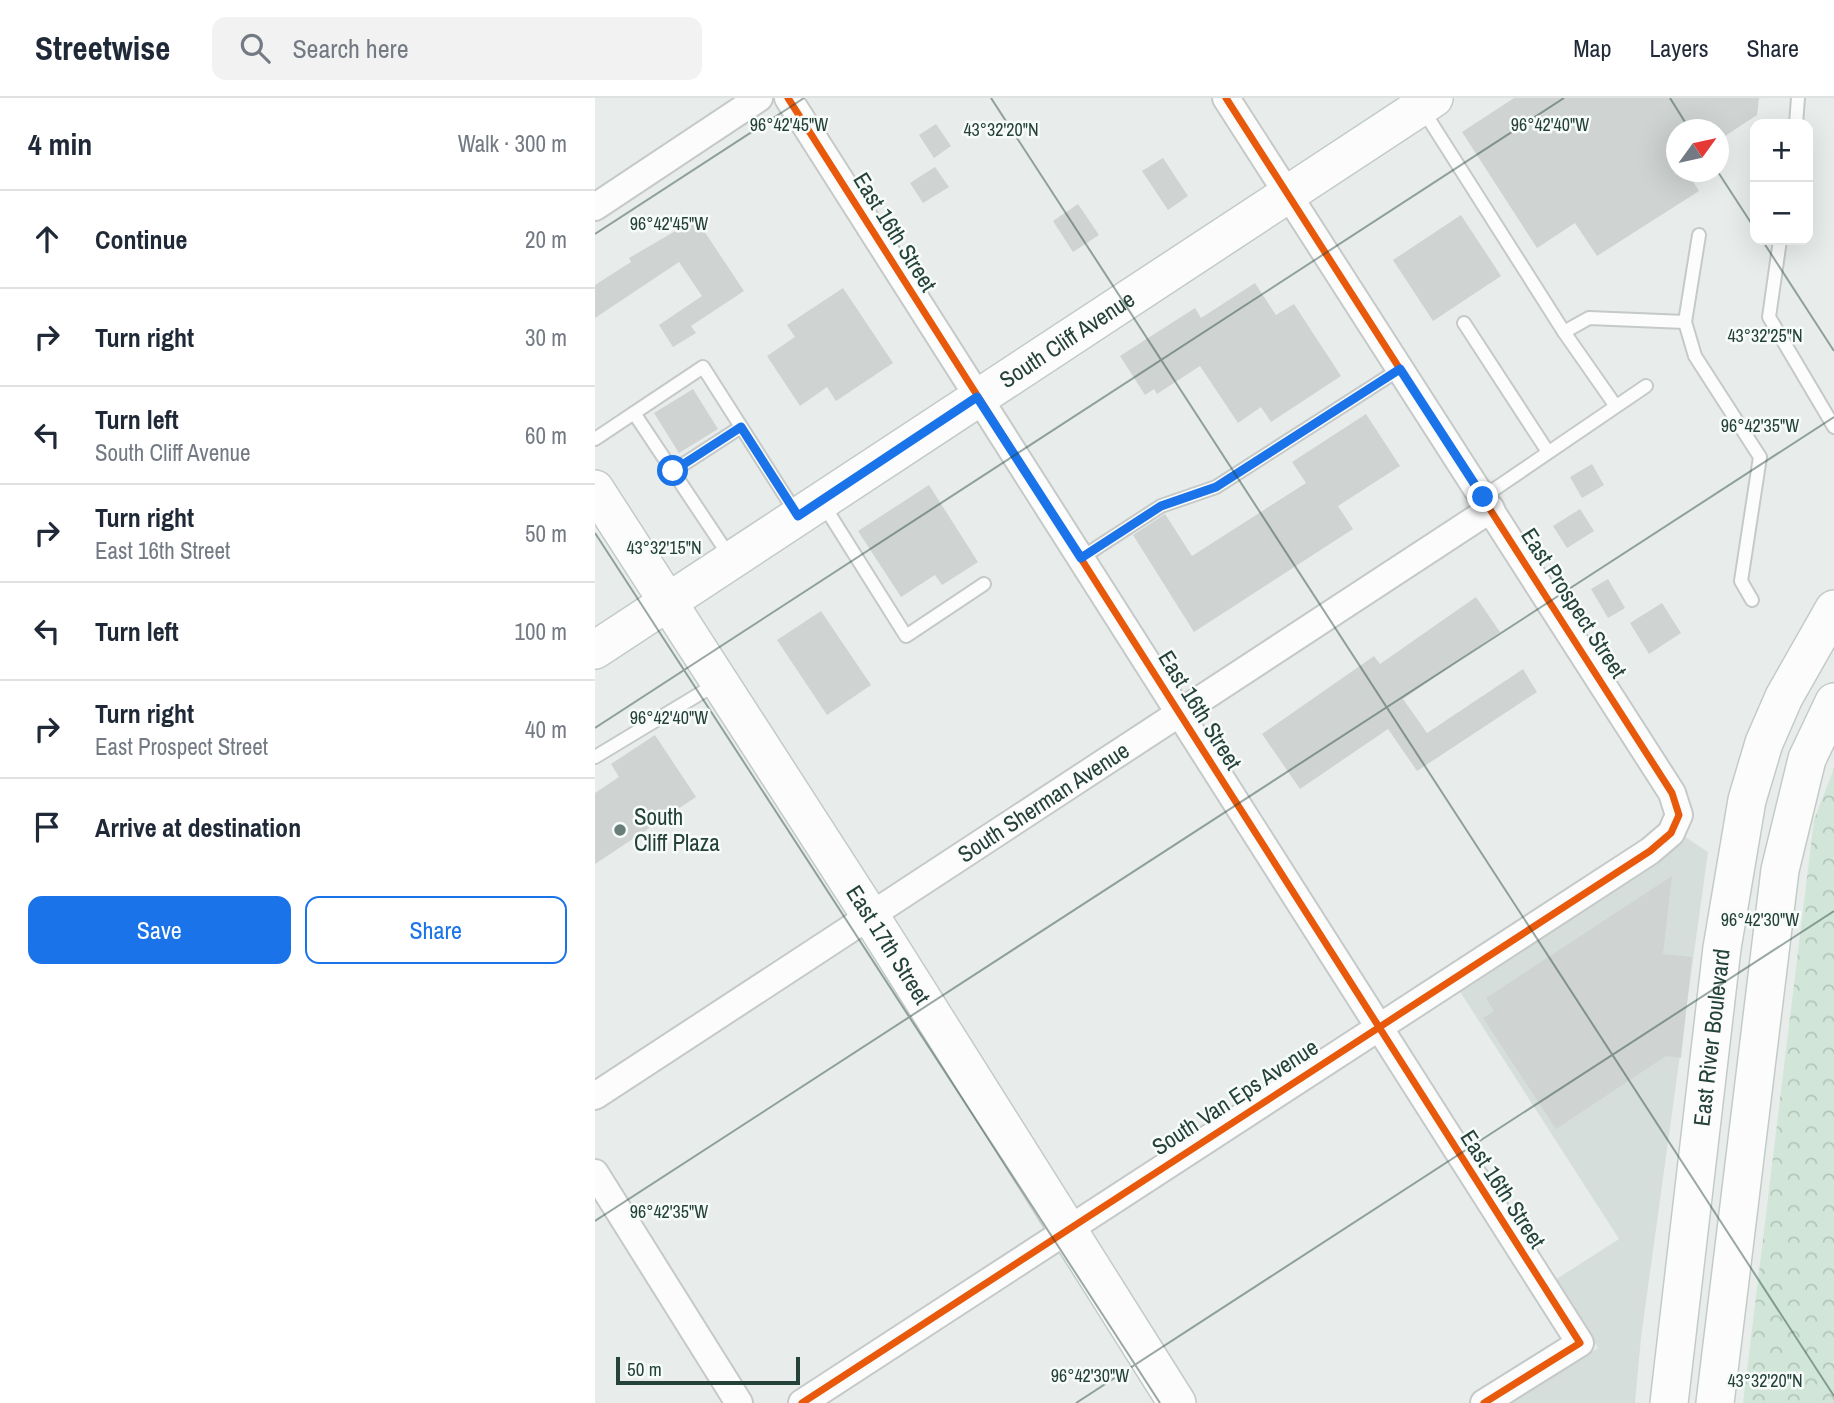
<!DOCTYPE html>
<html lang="en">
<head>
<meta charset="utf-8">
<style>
	:root { --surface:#fff; --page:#f2f2f3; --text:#1f2937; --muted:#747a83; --line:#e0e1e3; --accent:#1a73e8 }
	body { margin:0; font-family:"Archivo Narrow",sans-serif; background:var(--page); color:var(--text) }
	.controls { position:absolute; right:21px; top:21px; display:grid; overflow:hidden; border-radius:14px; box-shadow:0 7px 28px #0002 }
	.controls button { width:63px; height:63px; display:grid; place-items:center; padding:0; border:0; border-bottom:2px solid var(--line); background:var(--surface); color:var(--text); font:35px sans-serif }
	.compass { position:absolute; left:1071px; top:21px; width:63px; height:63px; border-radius:50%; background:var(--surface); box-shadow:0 7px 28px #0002; rotate:57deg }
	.scale { position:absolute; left:21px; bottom:18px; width:184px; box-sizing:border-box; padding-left:7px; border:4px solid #24423a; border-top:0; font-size:19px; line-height:24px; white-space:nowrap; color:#24423a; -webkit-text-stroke:5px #f7fbf9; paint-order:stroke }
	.stop { position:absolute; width:21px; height:21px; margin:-16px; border:5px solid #1a73e8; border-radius:50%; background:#fff }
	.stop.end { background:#1a73e8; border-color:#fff; box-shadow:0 2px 7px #0008 }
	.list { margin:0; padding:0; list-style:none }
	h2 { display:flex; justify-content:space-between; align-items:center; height:91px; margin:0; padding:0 28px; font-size:30px }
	h2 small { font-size:23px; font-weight:400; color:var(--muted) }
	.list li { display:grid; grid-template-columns:46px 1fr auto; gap:21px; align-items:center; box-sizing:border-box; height:98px; padding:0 28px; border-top:2px solid var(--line) }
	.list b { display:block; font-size:26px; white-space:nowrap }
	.list p { margin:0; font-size:23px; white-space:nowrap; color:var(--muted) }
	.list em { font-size:23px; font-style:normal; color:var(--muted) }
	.actions { display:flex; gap:14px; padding:21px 28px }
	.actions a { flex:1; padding:16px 0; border:2px solid var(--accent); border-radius:14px; text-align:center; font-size:24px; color:var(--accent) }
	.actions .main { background:var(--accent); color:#fff }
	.icon { flex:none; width:38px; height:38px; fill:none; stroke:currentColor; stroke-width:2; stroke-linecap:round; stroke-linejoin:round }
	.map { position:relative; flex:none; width:1239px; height:1305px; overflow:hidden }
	header { display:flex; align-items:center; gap:42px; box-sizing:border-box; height:98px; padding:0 35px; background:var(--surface); border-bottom:2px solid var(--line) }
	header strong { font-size:33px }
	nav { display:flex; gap:38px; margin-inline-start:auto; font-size:24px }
	.search { width:490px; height:63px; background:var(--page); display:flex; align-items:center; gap:18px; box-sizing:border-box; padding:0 24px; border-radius:14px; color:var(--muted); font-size:26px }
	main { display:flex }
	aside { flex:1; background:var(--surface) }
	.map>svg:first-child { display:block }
	.built { fill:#d6dedb }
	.park { fill:url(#park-crowns) }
	.building { fill:#cfd4d2 }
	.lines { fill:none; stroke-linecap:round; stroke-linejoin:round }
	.lane-casing { stroke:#c5cac8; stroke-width:16 }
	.street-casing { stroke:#c5cac8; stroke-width:30 }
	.secondary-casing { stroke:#c3cbc8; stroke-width:40 }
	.lane { stroke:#fcfcfc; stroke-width:12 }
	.street { stroke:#fcfcfc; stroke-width:26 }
	.secondary { stroke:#fcfcfc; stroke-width:37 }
	.cycleway-casing { stroke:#f7fbf9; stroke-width:11 }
	.cycleway { stroke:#e8590c; stroke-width:7 }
	.route { stroke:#1a73e8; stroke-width:9 }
	.ticks { fill:none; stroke:#24423a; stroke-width:2; stroke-opacity:0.45 }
	.poi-dot { fill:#697e78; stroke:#f7fbf9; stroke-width:2.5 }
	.labels { text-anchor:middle; stroke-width:5; stroke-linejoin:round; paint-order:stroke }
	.street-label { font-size:23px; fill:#24423a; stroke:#f7fbf9 }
	.poi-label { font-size:23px; fill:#24423a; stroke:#f7fbf9; text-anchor:start }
	.ticks-label { font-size:18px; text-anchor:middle; fill:#24423a; stroke:#f7fbf9; stroke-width:5; stroke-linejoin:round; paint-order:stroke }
</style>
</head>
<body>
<header>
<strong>Streetwise</strong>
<div class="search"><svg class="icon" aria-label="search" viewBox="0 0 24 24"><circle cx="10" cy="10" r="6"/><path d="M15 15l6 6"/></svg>Search here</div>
<nav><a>Map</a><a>Layers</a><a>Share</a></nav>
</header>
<main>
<aside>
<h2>4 min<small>Walk · 300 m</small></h2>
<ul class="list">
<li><svg class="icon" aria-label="ahead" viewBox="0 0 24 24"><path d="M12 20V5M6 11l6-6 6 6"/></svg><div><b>Continue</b></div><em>20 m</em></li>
<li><svg class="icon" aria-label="right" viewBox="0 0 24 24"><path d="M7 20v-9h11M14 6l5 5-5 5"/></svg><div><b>Turn right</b></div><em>30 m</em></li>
<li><svg class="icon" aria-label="left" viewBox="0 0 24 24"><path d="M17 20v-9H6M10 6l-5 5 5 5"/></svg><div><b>Turn left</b><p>South Cliff Avenue</p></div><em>60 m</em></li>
<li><svg class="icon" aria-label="right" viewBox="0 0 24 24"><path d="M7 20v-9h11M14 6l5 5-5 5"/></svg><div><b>Turn right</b><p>East 16th Street</p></div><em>50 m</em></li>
<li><svg class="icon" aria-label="left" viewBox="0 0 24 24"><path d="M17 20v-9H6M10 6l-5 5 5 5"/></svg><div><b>Turn left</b></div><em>100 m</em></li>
<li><svg class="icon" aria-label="right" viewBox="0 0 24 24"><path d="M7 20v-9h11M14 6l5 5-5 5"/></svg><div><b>Turn right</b><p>East Prospect Street</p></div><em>40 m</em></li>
<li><svg class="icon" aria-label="arrive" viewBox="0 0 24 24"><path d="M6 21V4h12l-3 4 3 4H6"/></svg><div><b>Arrive at destination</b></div></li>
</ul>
<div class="actions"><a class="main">Save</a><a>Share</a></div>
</aside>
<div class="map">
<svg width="1239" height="1305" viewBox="0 0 1239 1305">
	<defs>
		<pattern id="park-crowns" width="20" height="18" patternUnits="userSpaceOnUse" patternTransform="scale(1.75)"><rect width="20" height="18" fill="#d1e6d8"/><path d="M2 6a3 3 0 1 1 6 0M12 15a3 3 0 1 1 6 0" fill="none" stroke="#b3c6ba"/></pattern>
	</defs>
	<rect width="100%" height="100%" fill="#e8edeb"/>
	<!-- built -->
	<polygon class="built" points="1089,738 1113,754 1046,1240 1040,1305 911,1305 1003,1250 960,1182 1024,1141 862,889"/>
	<!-- park -->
	<polygon class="park" points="1239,670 1239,1305 1148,1305 1219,722"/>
	<!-- building -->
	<g class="building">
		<polygon points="919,0 1164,0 1162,17 1124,42 1124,32 1082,32 1082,74 1092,74 1104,93 1002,158 980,125 942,150 867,34"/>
		<polygon points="341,26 356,48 339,60 324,37"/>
		<polygon points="568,60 593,98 573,112 547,73"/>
		<polygon points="340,69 354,89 328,105 315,85"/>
		<polygon points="483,106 504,137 478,154 458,123"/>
		<polygon points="866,117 906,178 838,223 798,162"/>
		<polygon points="101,121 149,193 96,228 101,235 78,249 64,227 107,198 84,164 0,220 0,187 36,164 34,160"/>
		<polygon points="660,185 681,217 699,206 746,278 676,324 666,309 643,325 605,268 562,296 559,291 550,297 525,258 600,210 606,220"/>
		<polygon points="248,190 298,265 241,303 232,289 205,308 172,258 200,239 192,227"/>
		<polygon points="98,291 123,331 84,355 59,315"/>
		<polygon points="771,316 805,368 743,408 758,431 599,534 538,437 570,416 597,458 711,385 697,364"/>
		<polygon points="997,366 1009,387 987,400 975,379"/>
		<polygon points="334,387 383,464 347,487 340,477 306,499 263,433"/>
		<polygon points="985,411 999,433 972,450 958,428"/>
		<polygon points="1013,481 1030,510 1013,520 996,491"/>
		<polygon points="881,499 905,534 808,601 832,635 928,571 942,594 822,673 793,631 705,691 667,636 779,558 785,566"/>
		<polygon points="1067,505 1086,535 1054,556 1035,525"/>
		<polygon points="226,513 276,587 232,617 182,542"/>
		<polygon points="60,637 101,699 0,766 0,695 24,679 16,666"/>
		<polygon points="1077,778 1068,856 1097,859 1086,960 1071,958 961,1031 888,920 899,913 891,900"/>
	</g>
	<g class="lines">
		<defs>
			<g id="lane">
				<polyline points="828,12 969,234 1020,307"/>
				<polyline points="1201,26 1203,0"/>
				<polyline points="1104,137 1090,224 1100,258 1165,359 1146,483 1157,502"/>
				<polyline points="1185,142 1174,219 1239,329"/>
				<polyline points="869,225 953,354"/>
				<polyline points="969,234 994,220 1090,224"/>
				<polyline points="39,315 108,269 201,415"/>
				<polyline points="0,341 39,315 135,459"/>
				<polyline points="78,373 146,329"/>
				<polyline points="888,399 1051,288"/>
				<polyline points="228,406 311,538 389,486"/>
				<polyline points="486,460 566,408 621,389 805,271"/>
				<polyline points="0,659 121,586"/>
			</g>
			<g id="street">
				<polyline points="193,0 985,1245 889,1305"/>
				<polyline points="0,109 164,0"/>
				<path id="s1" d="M0 998 896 411"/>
				<polyline points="0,1075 144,1305"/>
				<polyline points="207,1305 1055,753 1076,735 1084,717 1077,695 631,0"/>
			</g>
			<g id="secondary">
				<path id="s2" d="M0 391 276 819 582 1305"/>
				<path id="s3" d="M0 552 839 0"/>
				<path id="s4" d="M1074 1305 1127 850 1152 702 1169 645 1189 599 1239 511"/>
				<polyline points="1120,1305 1185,772 1212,661 1239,604"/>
			</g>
		</defs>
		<!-- lane casing -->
		<use href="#lane" class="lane-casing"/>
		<!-- street casing -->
		<use href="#street" class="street-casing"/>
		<!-- secondary casing -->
		<use href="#secondary" class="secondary-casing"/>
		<!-- lane -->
		<use href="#lane" class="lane"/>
		<!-- street -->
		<use href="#street" class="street"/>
		<!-- secondary -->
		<use href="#secondary" class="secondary"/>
		<defs>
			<g id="cycleway">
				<polyline points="193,0 985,1245 889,1305"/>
				<polyline points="207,1305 1055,753 1076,735 1084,717 1077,695 631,0"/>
			</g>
		</defs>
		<!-- cycleway casing -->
		<use href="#cycleway" class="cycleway-casing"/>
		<!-- cycleway -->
		<use href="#cycleway" class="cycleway"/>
	</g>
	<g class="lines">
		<!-- route -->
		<polyline class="route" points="78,373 146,329 203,418 382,299 486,460 566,408 621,389 805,271 888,399"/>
	</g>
	<!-- ticks -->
	<path class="ticks" d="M396 0 1239 1298M1075 0 1095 32M1123 74 1160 131M0 136 209 0M1167 142 1239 253M0 435 565 1305M0 630 969 0M0 1123 1239 319M481 1305 1239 813"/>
	<!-- markers -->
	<circle class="poi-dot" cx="25" cy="732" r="7"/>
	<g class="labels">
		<!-- street labels -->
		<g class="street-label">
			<text transform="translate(300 134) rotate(58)" y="8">East 16th Street</text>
			<text dy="8" stroke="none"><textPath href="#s3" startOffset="565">South Cliff Avenue</textPath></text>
			<text transform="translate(979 505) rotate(57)" y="8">East Prospect Street</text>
			<text transform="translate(605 612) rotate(58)" y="8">East 16th Street</text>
			<text dy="8" stroke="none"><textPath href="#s1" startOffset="536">South Sherman Avenue</textPath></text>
			<text dy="8" stroke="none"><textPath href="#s2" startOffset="542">East 17th Street</textPath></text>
			<text dy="8" stroke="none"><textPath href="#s4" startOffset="368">East River Boulevard</textPath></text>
			<text transform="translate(640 999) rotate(-33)" y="8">South Van Eps Avenue</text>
			<text transform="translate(908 1091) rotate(57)" y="8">East 16th Street</text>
		</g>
		<!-- poi labels -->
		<g class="poi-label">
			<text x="39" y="727">South<tspan x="39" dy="26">Cliff Plaza</tspan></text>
		</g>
	</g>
	<g class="ticks-label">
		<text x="194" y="33">96°42'45"W</text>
		<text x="955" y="33">96°42'40"W</text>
		<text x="406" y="38">43°32'20"N</text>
		<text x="74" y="132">96°42'45"W</text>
		<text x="1170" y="244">43°32'25"N</text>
		<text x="1165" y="334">96°42'35"W</text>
		<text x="69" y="456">43°32'15"N</text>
		<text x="74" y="626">96°42'40"W</text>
		<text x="1165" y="828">96°42'30"W</text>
		<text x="74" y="1120">96°42'35"W</text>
		<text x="495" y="1284">96°42'30"W</text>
		<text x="1170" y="1289">43°32'20"N</text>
	</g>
</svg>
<div class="controls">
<button>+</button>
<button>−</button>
</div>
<svg class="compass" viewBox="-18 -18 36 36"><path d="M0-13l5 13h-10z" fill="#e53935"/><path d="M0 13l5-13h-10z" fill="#747a83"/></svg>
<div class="scale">50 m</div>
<div class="stop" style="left:78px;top:373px"></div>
<div class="stop end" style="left:888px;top:399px"></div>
</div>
</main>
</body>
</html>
